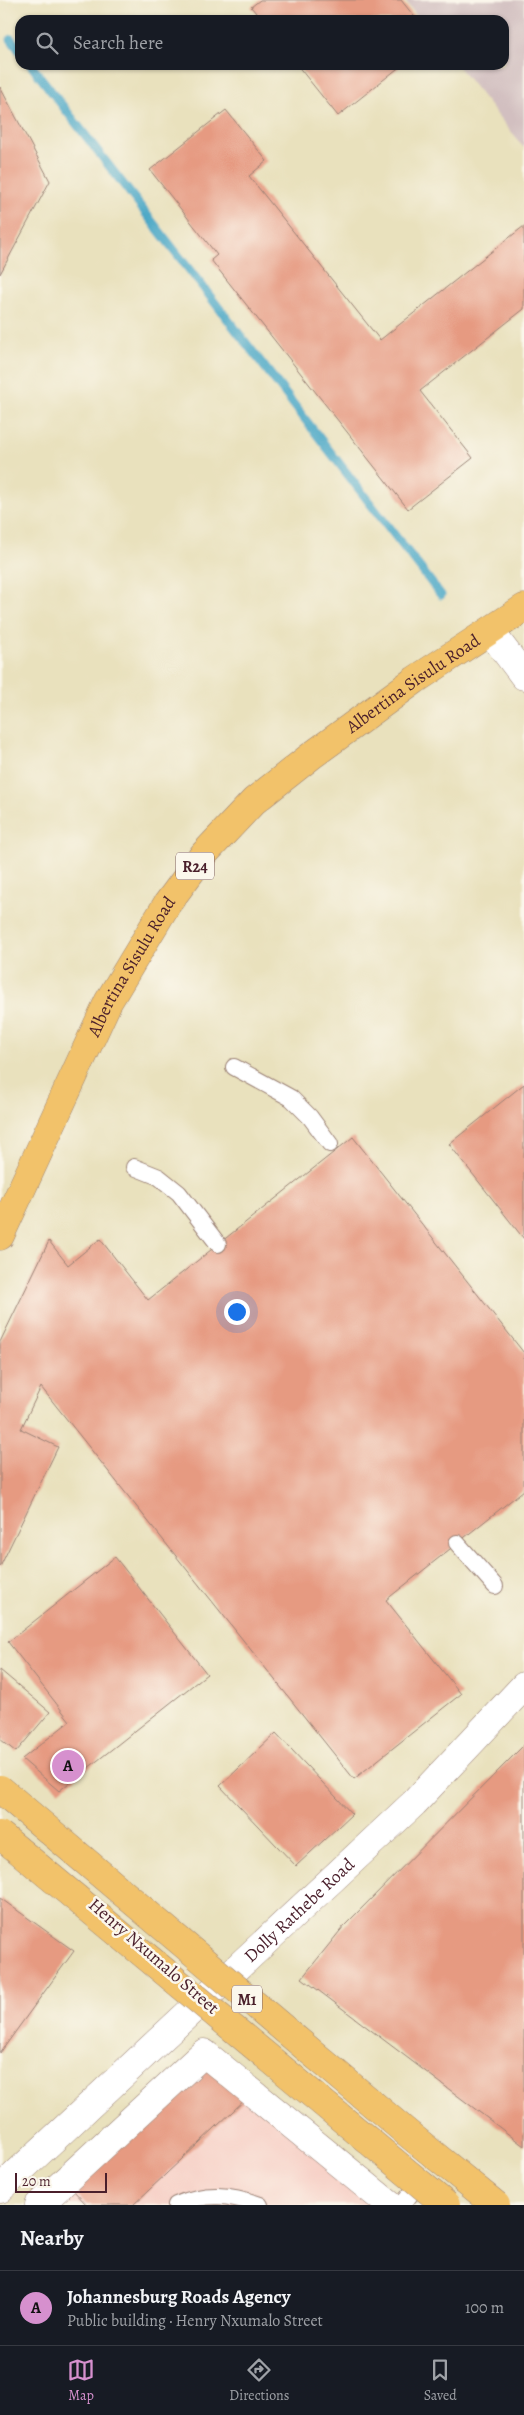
<!DOCTYPE html>
<html lang="en">
<head>
<meta charset="utf-8">
<style>
	:root { --surface:#171b24; --page:#20242c; --text:#f1f3f6; --muted:#9ea1a6; --line:#363941; --accent:#d690ce }
	body { margin:0; font-family:Alegreya,serif; background:var(--page); color:var(--text) }
	.scale { position:absolute; left:15px; bottom:12px; width:92px; box-sizing:border-box; padding-left:5px; border:2px solid #4a1f2b; border-top:0; font-size:14px; line-height:18px; white-space:nowrap; color:#4a1f2b; -webkit-text-stroke:4px #fbf7ec; paint-order:stroke }
	.you { position:absolute; left:236px; top:1311px; width:18px; height:18px; margin:-12px; border:4px solid #fff; border-radius:50%; background:#1a73e8; box-shadow:0 0 0 8px #1a73e833 }
	.badge { display:grid; place-items:center; width:32px; height:32px; border-radius:50%; background:var(--accent); color:#111; font-size:16px; font-weight:700 }
	.pin { position:absolute; translate:-50% -50%; border:2px solid #fff; box-shadow:0 1px 5px #0006 }
	.list { margin:0; padding:0; list-style:none }
	h2 { display:flex; justify-content:space-between; align-items:center; height:65px; margin:0; padding:0 20px; font-size:21px }
	h2 small { font-size:16px; font-weight:400; color:var(--muted) }
	.list li { display:grid; grid-template-columns:32px 1fr auto; gap:15px; align-items:center; box-sizing:border-box; height:75px; padding:0 20px; border-top:1px solid var(--line) }
	.list b { display:block; font-size:19px; white-space:nowrap }
	.list p { margin:0; font-size:16px; white-space:nowrap; color:var(--muted) }
	.list em { font-size:16px; font-style:normal; color:var(--muted) }
	.icon { flex:none; width:28px; height:28px; fill:none; stroke:currentColor; stroke-width:2; stroke-linecap:round; stroke-linejoin:round }
	.map { position:relative; flex:none; width:524px; height:2205px; overflow:hidden }
	.search { position:absolute; background:var(--surface); box-shadow:0 1px 4px #0004; left:15px; right:15px; top:15px; height:55px; display:flex; align-items:center; gap:12px; box-sizing:border-box; padding:0 18px; border-radius:15px; color:var(--muted); font-size:19px }
	.sheet { height:140px; background:var(--surface) }
	nav { display:flex; justify-content:space-around; align-items:center; box-sizing:border-box; height:70px; border-top:1px solid var(--line); background:var(--surface); font-size:14px; color:var(--muted) }
	nav a { display:grid; justify-items:center; gap:2px }
	nav .on { color:var(--accent) }
	.map>svg:first-child { display:block }
	.built { fill:#f7d1c7 }
	.industrial { fill:#d2bfc0 }
	.lines { fill:none; stroke-linecap:round; stroke-linejoin:round }
	.stream { stroke:#46a6c5; stroke-width:9 }
	.building { fill:#e69a81 }
	.lane-casing { stroke:#9a8074; stroke-width:18 }
	.street-casing { stroke:#9a8074; stroke-width:29 }
	.primary-casing { stroke:#9a8074; stroke-width:29 }
	.lane { stroke:#fff; stroke-width:16 }
	.street { stroke:#fff; stroke-width:28 }
	.primary { stroke:#f2c26a; stroke-width:28 }
	.highway-bridge-casing { stroke:#9a8074; stroke-width:29; stroke-linecap:butt }
	.highway-bridge { stroke:#f2c26a; stroke-width:28 }
	.labels { text-anchor:middle; stroke-width:5; stroke-linejoin:round; paint-order:stroke }
	.shield { fill:#fbf7ec; stroke:#7f6065; stroke-width:1 }
	.shield-label { font-size:16px; font-weight:bold; fill:#4a1f2b }
	.street-label { font-size:18px; fill:#4a1f2b; stroke:#fbf7ec }
</style>
</head>
<body>
<div class="map">
<svg width="524" height="2205" viewBox="0 0 524 2205">
	<rect width="100%" height="100%" fill="#fbf7ec"/>
	<filter id="ink" filterUnits="userSpaceOnUse"><feTurbulence type="fractalNoise" baseFrequency=".02" numOctaves="2"/><feDisplacementMap in="SourceGraphic" scale="10" xChannelSelector="R" yChannelSelector="G"/><feConvolveMatrix kernelMatrix="1 2 1 2 8 2 1 2 1" color-interpolation-filters="sRGB"/></filter>
	<filter id="wash" filterUnits="userSpaceOnUse"><feTurbulence type="fractalNoise" baseFrequency=".0096" numOctaves="4" result="noise"/><feDisplacementMap in="SourceGraphic" scale="20" xChannelSelector="R" yChannelSelector="G"/><feGaussianBlur stdDeviation="1.12" result="paint"/><feColorMatrix in="noise" values="0 0 0 0 0 0 0 0 0 0 0 0 0 0 0 0 0 1.4 0 .05"/><feComposite in="paint" operator="in"/></filter>
	<g filter="url(#wash)">
		<rect width="100%" height="100%" fill="#e9e1bd"/>
		<!-- built -->
		<polygon class="built" points="207,2061 382,2205 54,2205"/>
		<!-- industrial -->
		<polygon class="industrial" points="404,0 524,0 524,148 457,65 504,65 504,20 420,20"/>
		<g class="lines">
			<!-- stream -->
			<g class="stream">
				<polyline points="11,39 20,51"/>
				<polyline points="31,65 441,595"/>
			</g>
		</g>
		<g id="blocks">
			<!-- building -->
			<g class="building">
				<polygon points="260,0 401,0 417,20 262,20 251,7"/>
				<polygon points="297,65 402,65 338,116"/>
				<polygon points="0,87 50,181 0,274"/>
				<polygon points="226,110 267,161 249,176 380,340 524,226 524,309 420,391 473,458 408,509 211,260 217,255 150,170"/>
				<polygon points="524,1084 524,1239 449,1144"/>
				<polygon points="353,1137 524,1353 524,1490 386,1600 461,1694 354,1779 41,1387 21,1429 58,1447 0,1567 0,1342 49,1241 68,1265 100,1239 148,1300"/>
				<polygon points="115,1557 207,1674 59,1791 22,1759 70,1721 8,1642"/>
				<polygon points="0,1670 50,1712 16,1752 0,1739"/>
				<polygon points="276,1733 352,1814 296,1866 220,1786"/>
				<polygon points="524,1745 524,2146 302,1978 344,1926"/>
				<polygon points="0,1898 74,1951 0,2053"/>
				<polygon points="207,2061 249,2096 133,2205 87,2205 72,2189"/>
			</g>
		</g>
	</g>
	<g filter="url(#ink)">
		<use href="#blocks" fill-opacity="0" stroke="#9a8074" stroke-width="1"/>
		<g class="lines">
			<defs>
				<g id="lane">
					<polyline points="234,1067 291,1098 310,1117 330,1144"/>
					<polyline points="134,1167 159,1177 179,1193 218,1244"/>
					<polyline points="457,1543 495,1586"/>
					<path d="M176 2205C205 2192 230 2194 260 2205"/>
					<polyline points="402,2205 420,2182"/>
				</g>
				<g id="street">
					<polyline points="490,631 524,676"/>
					<path id="s1" d="M0 2189 414 1803 524 1686"/>
					<polyline points="39,2205 204,2053 390,2205"/>
				</g>
				<g id="primary">
					<path id="s2" d="M0 1236 108 1002 167 904 204 854 254 801 311 756 415 680 524 608"/>
				</g>
			</defs>
			<!-- lane casing -->
			<use href="#lane" class="lane-casing"/>
			<!-- street casing -->
			<use href="#street" class="street-casing"/>
			<!-- primary casing -->
			<use href="#primary" class="primary-casing"/>
			<!-- lane -->
			<use href="#lane" class="lane"/>
			<!-- street -->
			<use href="#street" class="street"/>
			<!-- primary -->
			<use href="#primary" class="primary"/>
			<defs>
				<g id="highway-bridge">
					<polyline points="0,1789 406,2132 496,2205"/>
					<polyline points="0,1835 446,2205"/>
				</g>
			</defs>
			<!-- highway-bridge casing -->
			<use href="#highway-bridge" class="highway-bridge-casing"/>
			<!-- highway-bridge -->
			<use href="#highway-bridge" class="highway-bridge"/>
		</g>
	</g>
	<g class="labels">
		<!-- shield labels -->
		<g class="shield">
			<rect x="176" y="852.5" width="38" height="27" rx="4"/>
			<rect x="232" y="1985.5" width="30" height="27" rx="4"/>
		</g>
		<g class="shield-label">
			<text x="195" y="872">R24</text>
			<text x="247" y="2005">M1</text>
		</g>
		<!-- street labels -->
		<g class="street-label">
			<text dy="6" stroke="none"><textPath href="#s2" startOffset="705">Albertina Sisulu Road</textPath></text>
			<text dy="6" stroke="none"><textPath href="#s2" startOffset="300">Albertina Sisulu Road</textPath></text>
			<text dy="6" stroke="none"><textPath href="#s1" startOffset="409">Dolly Rathebe Road</textPath></text>
			<text transform="translate(154 1956) rotate(41)" y="6">Henry Nxumalo Street</text>
		</g>
	</g>
</svg>
<div class="scale">20 m</div>
<div class="you"></div>
<div class="pin badge" style="left:68px;top:1766px">A</div>
<div class="search"><svg class="icon" aria-label="search" viewBox="0 0 24 24"><circle cx="10" cy="10" r="6"/><path d="M15 15l6 6"/></svg>Search here</div>
</div>
<section class="sheet">
<h2>Nearby<small></small></h2>
<ul class="list">
<li><span class="badge">A</span><div><b>Johannesburg Roads Agency</b><p>Public building · Henry Nxumalo Street</p></div><em>100 m</em></li>
</ul>
</section>
<nav>
<a class="on"><svg class="icon" aria-label="map" viewBox="0 0 24 24"><path d="M3 6l6-2 6 2 6-2v14l-6 2-6-2-6 2zM9 4v14M15 6v14"/></svg>Map</a>
<a><svg class="icon" aria-label="directions" viewBox="0 0 24 24"><path d="M12 3l9 9-9 9-9-9zM9 14v-3h6M13 9l2 2-2 2"/></svg>Directions</a>
<a><svg class="icon" aria-label="saved" viewBox="0 0 24 24"><path d="M7 4h10v16l-5-4-5 4z"/></svg>Saved</a>
</nav>
</body>
</html>
